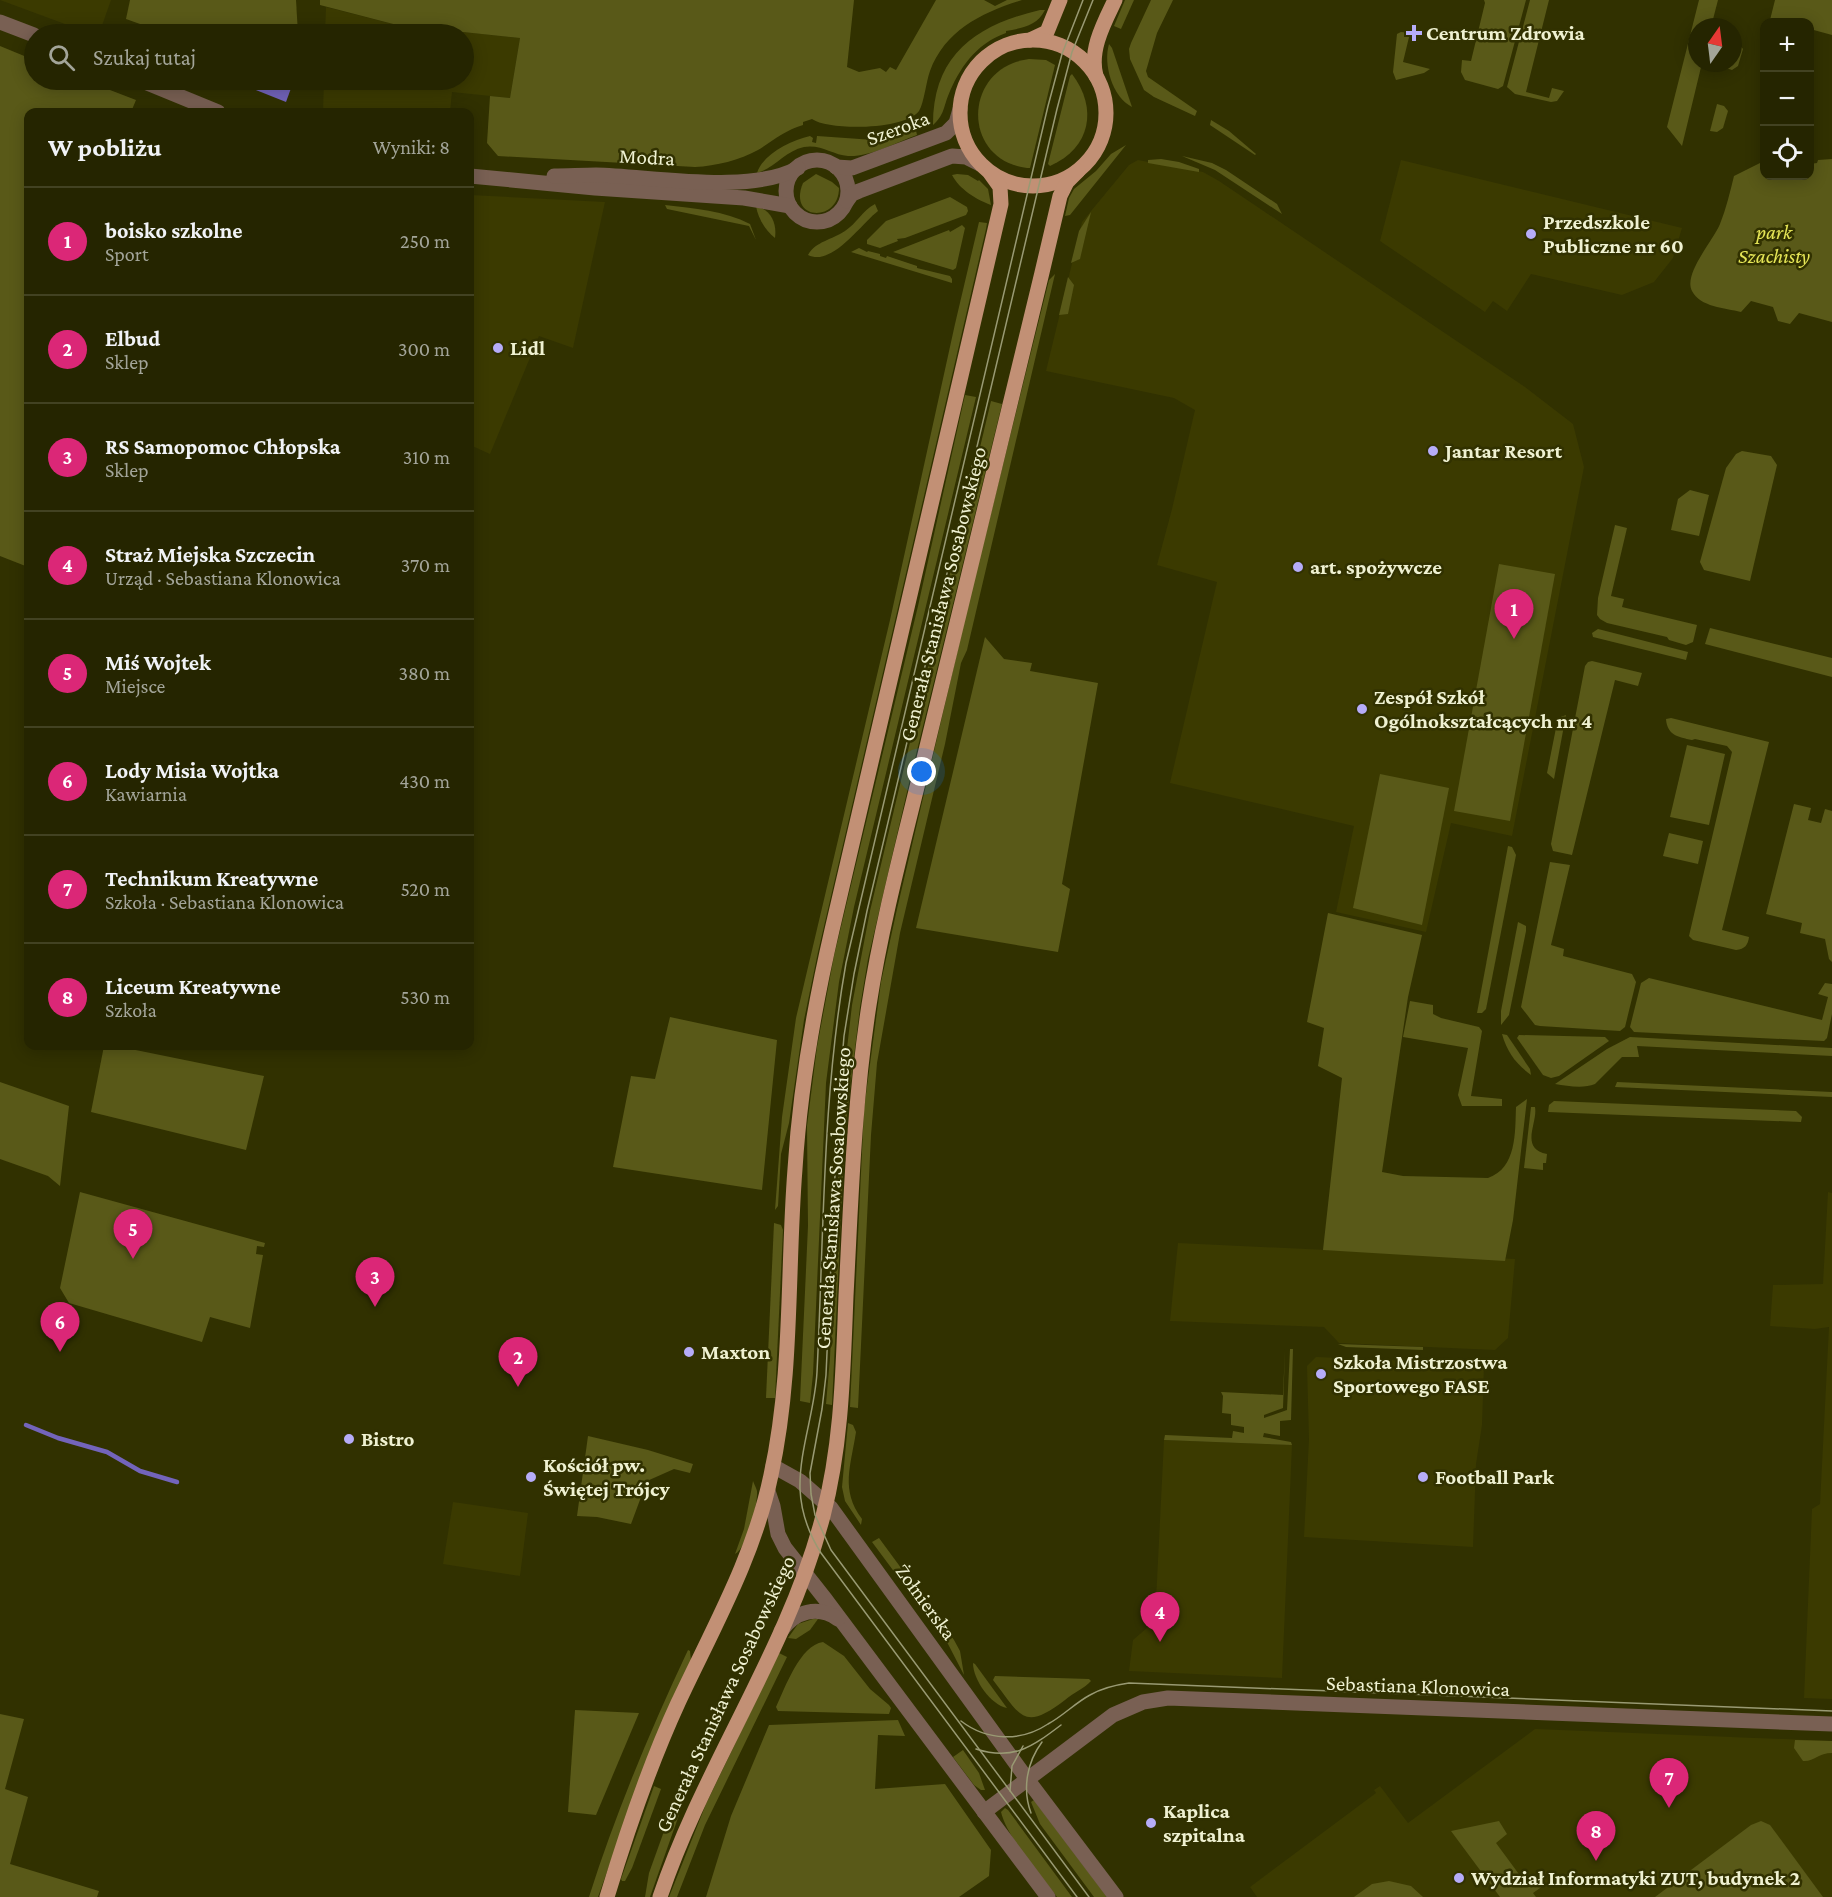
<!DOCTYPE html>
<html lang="pl">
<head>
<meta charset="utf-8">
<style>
	:root { --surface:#252500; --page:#2d2d0a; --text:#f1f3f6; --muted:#a3a599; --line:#424222; --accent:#db2777 }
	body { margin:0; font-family:"Crimson Pro",serif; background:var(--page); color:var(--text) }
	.controls { position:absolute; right:18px; top:18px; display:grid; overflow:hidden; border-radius:12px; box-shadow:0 3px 15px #0003 }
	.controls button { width:54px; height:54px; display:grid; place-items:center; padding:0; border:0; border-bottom:2px solid var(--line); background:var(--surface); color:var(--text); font:30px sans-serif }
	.compass { position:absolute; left:1688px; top:18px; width:54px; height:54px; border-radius:50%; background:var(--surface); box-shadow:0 3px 15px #0003; rotate:14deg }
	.you { position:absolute; left:922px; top:772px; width:21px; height:21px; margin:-15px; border:4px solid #fff; border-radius:50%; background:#1a73e8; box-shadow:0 0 0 9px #1a73e833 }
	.badge { display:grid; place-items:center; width:39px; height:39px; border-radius:50%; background:var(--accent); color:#fff; font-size:20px; font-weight:700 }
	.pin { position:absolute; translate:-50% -50px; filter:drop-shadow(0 2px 3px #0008) }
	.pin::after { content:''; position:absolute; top:32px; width:21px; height:18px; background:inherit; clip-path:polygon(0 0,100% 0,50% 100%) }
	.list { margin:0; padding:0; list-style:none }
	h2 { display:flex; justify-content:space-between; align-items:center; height:78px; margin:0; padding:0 24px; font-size:26px }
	h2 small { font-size:20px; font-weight:400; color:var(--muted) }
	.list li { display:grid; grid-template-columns:39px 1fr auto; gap:18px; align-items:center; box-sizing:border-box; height:108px; padding:0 24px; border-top:2px solid var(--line) }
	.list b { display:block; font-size:22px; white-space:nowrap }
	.list p { margin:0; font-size:20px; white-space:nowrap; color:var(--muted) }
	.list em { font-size:20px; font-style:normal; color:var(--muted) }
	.icon { flex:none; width:33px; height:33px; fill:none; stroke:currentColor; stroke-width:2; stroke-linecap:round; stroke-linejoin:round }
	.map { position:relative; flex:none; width:1832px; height:1897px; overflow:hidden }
	.search { position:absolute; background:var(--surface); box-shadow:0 3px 15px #0003; left:24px; top:24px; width:450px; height:66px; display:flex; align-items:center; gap:15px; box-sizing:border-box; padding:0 21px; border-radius:33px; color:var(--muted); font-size:22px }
	.panel { position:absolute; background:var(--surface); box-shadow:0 3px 15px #0003; left:24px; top:108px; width:450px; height:942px; border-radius:12px }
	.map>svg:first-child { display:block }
	.built { fill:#3b3a00 }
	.green { fill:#595918 }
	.water { fill:#7364bb }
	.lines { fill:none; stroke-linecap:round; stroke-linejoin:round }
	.stream { stroke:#7364bb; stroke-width:4.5 }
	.minor { stroke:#796053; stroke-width:15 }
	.major { stroke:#c29075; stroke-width:15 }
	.tram { stroke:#999a73; stroke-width:1.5 }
	.poi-dot { fill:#b6acf8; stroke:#313100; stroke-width:2 }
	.labels { text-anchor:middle; stroke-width:5; stroke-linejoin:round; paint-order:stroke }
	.poi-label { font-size:21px; font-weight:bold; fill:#eff1d1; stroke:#313100; text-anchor:start }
	.street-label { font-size:21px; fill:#eff1d1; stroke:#313100 }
	.park-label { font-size:21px; font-style:italic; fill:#e6e656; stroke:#313100 }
</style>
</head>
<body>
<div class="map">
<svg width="1832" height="1897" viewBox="0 0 1832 1897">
	<rect width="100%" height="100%" fill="#313100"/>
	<!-- built -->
	<g class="built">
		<polygon points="0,0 111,0 99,34 92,34"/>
		<polygon points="326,7 397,25 520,38 510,98 452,92 450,112 323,112 324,80 464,80 464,34 325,34"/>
		<polygon points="1138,160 1203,172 1219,181 1525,387 1573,424 1584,467 1512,836 1451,823 1426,932 1336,912 1354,826 1170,783 1217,582 1157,565 1172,509 1195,410 1174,398 1046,371 1082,222 1129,165"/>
		<polygon points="1401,160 1682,228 1673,258 1654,282 1622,295 1531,274 1507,311 1493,301 1485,312 1380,241"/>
		<polygon points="470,195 605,202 573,348 539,336 490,454 470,445"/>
		<polygon points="1828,1192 1832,1193 1832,1699 1804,1698 1812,1509 1820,1504 1829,1327 1815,1329 1770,1326 1773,1285 1823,1284"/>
		<polygon points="1178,1243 1515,1259 1508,1338 1495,1350 1339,1343 1324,1327 1170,1321"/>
		<polygon points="1316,1357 1484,1364 1482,1425 1476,1464 1473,1547 1304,1537 1309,1439 1307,1366"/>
		<polygon points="1164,1440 1292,1445 1282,1678 1129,1671 1133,1640 1155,1621"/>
		<polygon points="453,1502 528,1513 520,1576 443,1564"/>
		<polygon points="1535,1729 1832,1741 1832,1897 1257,1897 1250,1887 1376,1793 1374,1790 1380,1786 1408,1823"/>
	</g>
	<!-- green -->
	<g class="green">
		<polygon points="130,0 296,0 298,34 168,34 126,19"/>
		<path d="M320 0H854L847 67 859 72 880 68 886 72 890 67 896 70 936 0H984L995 6 1007 0H1022C983 12 945 30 930 71 926 82 924 103 919 111 905 130 829 131 812 119L803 122V125C785 130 773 141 758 150 740 160 716 166 695 167L498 156 487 143 490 96 510 98 520 38 397 25 320 5Z"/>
		<polygon points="1125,0 1134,0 1121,29 1114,26"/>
		<polygon points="1151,0 1173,0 1157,33 1146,71 1148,77 1197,111 1195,116 1154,97 1144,90 1130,59 1129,49 1131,43"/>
		<polygon points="1484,0 1526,0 1503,86 1498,89 1465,80 1461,72 1462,60 1471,61 1485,3"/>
		<polygon points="1530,0 1549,0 1526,92 1549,98 1552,88 1564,91 1557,101 1551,102 1515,94 1507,87"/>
		<polygon points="1699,0 1718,0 1711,27 1697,27 1697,63 1702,63 1682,146 1667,127"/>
		<polygon points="1775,0 1832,0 1832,35 1810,29 1810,22 1780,22 1770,20"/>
		<path d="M1040 10H1045C1037 26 1022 28 1006 31V33C975 44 959 69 948 96 943 109 944 115 933 125 933 54 977 25 1040 10Z"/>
		<polygon points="1401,32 1410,33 1403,62 1430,69 1424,73 1396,80 1393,72 1397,34"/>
		<polygon points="1733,42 1738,43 1743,49 1738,66 1732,70 1726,68 1727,63 1733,63"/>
		<path d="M1109 44 1112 48 1132 107C1112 97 1103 64 1109 44Z"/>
		<polygon points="0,46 34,60 34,80 84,80 136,100 131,112 28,112 28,567 0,556"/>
		<path d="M1029 59 1046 60 1055 65 1030 168H1027C961 160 962 68 1029 59Z"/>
		<path d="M1072 74C1098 108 1091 148 1050 166L1048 164 1070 76Z"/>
		<polygon points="1717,104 1724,106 1728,111 1723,128 1717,132 1710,131"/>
		<polygon points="1211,120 1229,131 1256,154 1255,155 1210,125"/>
		<path d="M915 126 917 135C895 143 870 157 848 156 833 155 821 144 804 147 785 151 775 168 757 173 763 154 790 141 810 136L813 138 812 142 816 143 817 136 874 140 883 139Z"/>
		<polygon points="1126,145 1070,215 1065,216 1069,198 1074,189 1096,171 1111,154"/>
		<polygon points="1182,156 1212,163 1226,170 1277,204 1282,214 1215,170"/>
		<polygon points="1161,159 1179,162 1199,169 1199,172 1148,163 1148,160"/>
		<path d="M1832 159V322L1799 313 1790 324 1778 321 1773 307 1751 301 1741 312C1725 308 1700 307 1692 291 1683 274 1713 241 1720 224 1726 209 1730 192 1734 176L1764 161V176H1810V164L1817 163 1818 160Z"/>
		<path d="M816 174 832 182 839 188C839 223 787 221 803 183Z"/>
		<path d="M957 174 968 175 978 181 979 180 988 189 991 205C977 200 959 189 952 175Z"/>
		<polygon points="950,197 967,207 968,211 966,215 905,238 897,239 898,241 880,248 867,244 867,240 886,221"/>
		<path d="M875 204 878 211C861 224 832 267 808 255 816 241 832 240 845 231 857 223 862 211 875 204Z"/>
		<path d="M665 205C693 208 725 211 750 224L756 240 749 226 667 209Z"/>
		<path d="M756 206C771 210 777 223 775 238 765 230 758 218 756 206Z"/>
		<polygon points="1091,212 1080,259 1071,263 1079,231"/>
		<polygon points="979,222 987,223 986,229 818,952 804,1020 789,1123 781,1154 778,1206 775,1210 782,1117 796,1018 890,620 955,324"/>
		<polygon points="962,225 965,228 956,268 953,270 893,252 949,230 950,232"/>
		<polygon points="859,248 867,252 868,251 880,254 880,256 886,258 887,256 917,266 917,268 950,276 952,279 952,283 851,252"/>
		<polygon points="1055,274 967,650 961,663 945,744 900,933 877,1063 871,1135 858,1408 850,1407 864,1109 881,982 897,909 972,589 1049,280"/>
		<polygon points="1068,277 1074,285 1068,314 1059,315"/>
		<polygon points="965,395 976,397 854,907 839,982 826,1083 813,1374 810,1403 800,1401 808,1226 807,1126 817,1047 834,956 918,606"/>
		<polygon points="991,401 1002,404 910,779 868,959 860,1007 845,1131 832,1405 826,1404 830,1358 842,1092 852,1005 870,911"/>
		<polygon points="1742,451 1771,456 1777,465 1750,581 1704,570 1700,562 1726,468 1736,454"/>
		<polygon points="1690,490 1709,495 1699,536 1671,530 1678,499"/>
		<polygon points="1615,525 1627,528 1611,596 1624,599 1622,607 1697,625 1693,642 1686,645 1669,640 1667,637 1607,623 1600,619 1597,615 1598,598"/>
		<polygon points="1499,564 1555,574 1510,821 1454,811"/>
		<polygon points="1710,628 1832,658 1832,677 1705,644"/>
		<polygon points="1598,629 1688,652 1686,660 1593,637 1592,633"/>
		<polygon points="985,637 1004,659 1032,663 1030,671 1098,683 1062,884 1070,889 1058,952 916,928"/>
		<polygon points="1592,661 1642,673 1638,686 1615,680 1572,855 1553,851 1551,844 1585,666 1588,662"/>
		<polygon points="1566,715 1554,779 1547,773 1558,718"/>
		<path d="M1671 718 1769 742 1722 930 1749 937C1748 945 1745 949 1736 950L1693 940 1689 936 1732 752 1727 746 1695 739 1692 740C1678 737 1667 735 1666 719Z"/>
		<polygon points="1687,745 1725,754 1709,825 1670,817"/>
		<polygon points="1380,774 1449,788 1422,925 1353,908"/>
		<polygon points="1794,804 1811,808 1808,820 1821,823 1825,809 1832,811 1832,962 1829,959 1825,939 1800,933 1802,923 1766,914"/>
		<polygon points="1669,833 1703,841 1698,864 1663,856"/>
		<polygon points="1508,846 1512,847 1516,855 1486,1009 1482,1013 1477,1013"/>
		<polygon points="1550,862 1570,865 1551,945 1564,949 1563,956 1632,974 1636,982 1625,1027 1620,1031 1540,1026 1535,1025 1521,1007"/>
		<path d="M1328 913 1422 935 1408 997 1382 1172 1403 1176 1488 1178C1517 1168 1515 1132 1516 1107L1527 1099 1513 1220 1505 1261 1323 1250 1342 1078 1318 1066 1324 1028 1307 1022Z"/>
		<polygon points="1518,922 1526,926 1526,931 1509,1015 1501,1025 1501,1011"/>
		<polygon points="1649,978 1822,1020 1828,997 1818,994 1825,983 1832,984 1832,1014 1827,1038 1824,1041 1634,1032 1630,1027 1641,983"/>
		<polygon points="1410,1001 1433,1005 1433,1014 1441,1018 1479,1027 1482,1031 1471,1096 1502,1099 1502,1106 1462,1106 1458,1095 1468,1048 1403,1037"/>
		<polygon points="670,1017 777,1040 762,1190 613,1167 631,1076 655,1079"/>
		<path d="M1502 1034 1507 1035 1530 1069 1531 1075C1516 1064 1507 1052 1502 1034Z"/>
		<polygon points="1519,1035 1605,1037 1609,1041 1559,1076 1551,1078 1543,1075 1517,1038"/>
		<path d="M1630 1037 1832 1048V1056L1637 1046 1639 1057H1622L1595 1084C1583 1089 1568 1086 1555 1084L1607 1049Z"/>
		<polygon points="104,1046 116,1046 264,1076 246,1150 91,1112"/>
		<polygon points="0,1082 69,1106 60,1186 48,1176 0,1159"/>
		<polygon points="1617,1082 1832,1092 1832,1097 1615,1087"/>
		<polygon points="1554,1101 1796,1111 1802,1117 1801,1122 1548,1112 1549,1105"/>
		<path d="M1531 1107H1535C1538 1123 1519 1148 1547 1154L1546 1163H1543V1170L1524 1168Z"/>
		<polygon points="80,1192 265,1243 264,1247 257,1246 256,1254 263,1255 250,1328 210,1317 202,1342 69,1303 60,1288"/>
		<polygon points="774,1223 781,1225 783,1230 775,1398 766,1398"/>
		<polygon points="1338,1344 1423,1347 1423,1350 1346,1347"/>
		<polygon points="1285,1349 1283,1408 1264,1415 1264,1418 1287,1410 1290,1349 1293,1349 1291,1420 1280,1421 1280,1436 1264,1433 1263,1437 1291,1442 1292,1445 1164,1440 1165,1435 1232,1438 1233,1431 1244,1433 1244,1427 1231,1425 1231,1414 1222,1413 1223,1396 1221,1392 1283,1395"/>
		<path d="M848 1423 853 1425 856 1432C851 1465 840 1490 862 1519L861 1525 845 1501 842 1487Z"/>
		<polygon points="588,1436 648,1450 693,1464 690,1473 674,1469 647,1481 631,1524 597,1517 577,1516"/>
		<path d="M753 1481C754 1484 756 1487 757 1491 758 1504 747 1548 735 1554L744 1529Z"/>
		<polygon points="879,1538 954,1640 960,1651 964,1675 948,1644 872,1542"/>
		<polygon points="813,1619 818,1619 810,1630 796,1639 788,1638 798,1624"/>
		<path d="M823 1642 844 1656 870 1689 889 1705 891 1708 889 1714 778 1711 776 1707C785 1688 800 1645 823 1642Z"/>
		<path d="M688 1650 690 1651 691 1661 645 1765 598 1897H589C616 1812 650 1731 688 1650Z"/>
		<polygon points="779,1653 787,1657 705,1825 677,1897 669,1897 706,1804"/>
		<path d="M973 1663 975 1664 1007 1708C991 1705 973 1680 973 1663Z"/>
		<path d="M995 1676 1089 1679 1091 1681C1085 1688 1073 1693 1065 1700 1023 1732 1021 1716 993 1680Z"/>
		<polygon points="575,1710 639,1713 596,1815 568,1812"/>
		<polygon points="0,1714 24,1719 5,1789 28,1797 10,1864 99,1891 97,1897 0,1897"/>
		<polygon points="898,1720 905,1736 878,1735 875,1789 945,1784 991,1850 989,1876 959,1897 706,1897 731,1816 769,1725"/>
		<path d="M1795 1740 1832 1741V1753C1818 1753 1814 1762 1803 1761L1794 1748Z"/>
		<polygon points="963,1750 979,1773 985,1790 981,1790 974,1785 953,1757"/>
		<polygon points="654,1786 661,1789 632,1868 625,1881 622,1881 621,1879"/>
		<polygon points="677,1795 685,1798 650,1897 645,1897 649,1873"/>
		<polygon points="1034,1800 1107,1897 1094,1897 1040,1824 1031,1802"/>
		<path d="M1005 1808 1008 1810 1072 1897H1057C1041 1875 1007 1838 1001 1812Z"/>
		<polygon points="1499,1821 1507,1834 1496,1843 1524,1881 1534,1874 1543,1886 1533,1893 1536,1897 1500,1897 1451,1831"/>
		<polygon points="1761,1821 1770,1825 1823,1897 1655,1897 1751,1825"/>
		<polygon points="1389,1881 1411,1886 1423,1897 1354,1897 1372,1884"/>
	</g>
	<!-- water -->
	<polygon class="water" points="234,80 294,80 286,102 233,81"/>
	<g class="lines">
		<!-- stream -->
		<polyline class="stream" points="26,1425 58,1438 107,1452 140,1471 177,1482"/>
		<!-- minor -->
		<g class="minor">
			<polyline points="0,22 34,35"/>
			<polyline points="140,80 218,112"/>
			<circle cx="817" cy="191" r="31"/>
			<polyline points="836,167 852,168 946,133 956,123 960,109"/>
			<polyline points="470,176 595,188 744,198 790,206"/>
			<path d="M554 176C568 176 582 175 596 175 650 176 750 195 798 168"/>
			<polyline points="847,201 852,194 859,191 952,156 966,157 980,164"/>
			<polyline points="773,1466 800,1481 831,1508 1027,1779 1116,1897"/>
			<polyline points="768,1491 773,1506 778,1534 785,1548 826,1600 1048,1897"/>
			<path d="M781 1631C795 1611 818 1605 838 1619"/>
			<polyline points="984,1812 1113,1715 1143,1702 1168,1698 1832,1724"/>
		</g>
		<!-- major -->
		<g class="major">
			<polyline points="1030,40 1047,32 1060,0"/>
			<circle cx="1033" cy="113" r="73"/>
			<path d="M1096 76C1089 50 1104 23 1115 0"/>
			<path d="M607 1897C627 1831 649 1766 678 1703 713 1628 754 1557 771 1475 793 1375 787 1270 795 1169 800 1088 814 1008 832 930L1001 204 1000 187 990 173"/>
			<path d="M660 1897C704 1766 788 1650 823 1516 842 1444 843 1370 846 1296 851 1199 854 1102 869 1005 883 915 908 826 929 738 972 557 1018 377 1060 196L1067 182 1078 171"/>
		</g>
		<!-- tram -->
		<g class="tram">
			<path d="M961 1721C987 1741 1021 1742 1048 1724 1063 1716 1075 1703 1090 1695 1102 1688 1115 1685 1129 1683L1832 1711"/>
			<path d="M976 1749C1013 1761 1032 1747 1061 1725"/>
			<polyline points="1010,1791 1012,1766 1023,1746"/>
			<path d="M1031 1813C1022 1789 1027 1762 1042 1742"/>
			<path d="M1077 1897 821 1553C809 1534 801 1512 800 1489 799 1450 815 1411 817 1372 824 1236 822 1098 846 963L1048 106 1062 54 1083 0"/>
			<polyline points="1089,1897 831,1550 815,1515 811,1494 810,1473 822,1409 826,1375 838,1108 844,1036 854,974 867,911 1057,109 1072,52 1093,0"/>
		</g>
	</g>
	<!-- markers -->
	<g class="poi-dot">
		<path d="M1411 24h6v6h6v6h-6v6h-6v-6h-6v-6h6z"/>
		<circle cx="1531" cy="234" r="6"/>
		<circle cx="498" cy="348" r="6"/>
		<circle cx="1433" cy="451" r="6"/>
		<circle cx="1298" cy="567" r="6"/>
		<circle cx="1362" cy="709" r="6"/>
		<circle cx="689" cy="1352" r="6"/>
		<circle cx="1321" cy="1374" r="6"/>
		<circle cx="349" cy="1439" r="6"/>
		<circle cx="531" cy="1477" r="6"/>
		<circle cx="1423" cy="1477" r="6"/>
		<circle cx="1151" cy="1823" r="6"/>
		<circle cx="1459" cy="1878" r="6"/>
	</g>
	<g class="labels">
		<!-- poi labels -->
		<g class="poi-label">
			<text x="1426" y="40">Centrum Zdrowia</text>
			<text x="1543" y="229">Przedszkole<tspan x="1543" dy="24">Publiczne nr 60</tspan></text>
			<text x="510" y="355">Lidl</text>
			<text x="1445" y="458">Jantar Resort</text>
			<text x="1310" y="574">art. spożywcze</text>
			<text x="1374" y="704">Zespół Szkół<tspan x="1374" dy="24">Ogólnokształcących nr 4</tspan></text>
			<text x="701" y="1359">Maxton</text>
			<text x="1333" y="1369">Szkoła Mistrzostwa<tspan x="1333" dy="24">Sportowego FASE</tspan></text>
			<text x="361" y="1446">Bistro</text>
			<text x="543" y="1472">Kościół pw.<tspan x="543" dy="24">Świętej Trójcy</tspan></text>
			<text x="1435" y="1484">Football Park</text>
			<text x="1163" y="1818">Kaplica<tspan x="1163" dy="24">szpitalna</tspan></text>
			<text x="1471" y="1885">Wydział Informatyki ZUT, budynek 2</text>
		</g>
		<!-- street labels -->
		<g class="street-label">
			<text transform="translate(898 128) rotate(-20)" y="7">Szeroka</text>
			<text transform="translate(647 157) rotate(3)" y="7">Modra</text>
			<text transform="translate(943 594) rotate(-76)" y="7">Generała Stanisława Sosabowskiego</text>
			<text transform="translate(833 1198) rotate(-86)" y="7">Generała Stanisława Sosabowskiego</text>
			<text transform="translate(926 1602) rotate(54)" y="7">Żołnierska</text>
			<text transform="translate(1418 1686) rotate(2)" y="7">Sebastiana Klonowica</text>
			<text transform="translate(725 1694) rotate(-65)" y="7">Generała Stanisława Sosabowskiego</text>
		</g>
		<!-- park labels -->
		<g class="park-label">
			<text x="1774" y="239">park<tspan x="1774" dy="24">Szachisty</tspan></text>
		</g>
	</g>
</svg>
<div class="controls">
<button>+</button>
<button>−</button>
<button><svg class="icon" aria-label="locate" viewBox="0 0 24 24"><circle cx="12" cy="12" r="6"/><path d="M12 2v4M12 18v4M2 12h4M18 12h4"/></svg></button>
</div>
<svg class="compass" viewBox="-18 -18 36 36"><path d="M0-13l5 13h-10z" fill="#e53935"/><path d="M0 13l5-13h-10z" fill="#a3a599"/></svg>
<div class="you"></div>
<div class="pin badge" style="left:1514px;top:639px">1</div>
<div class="pin badge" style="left:518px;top:1387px">2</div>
<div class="pin badge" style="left:375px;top:1307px">3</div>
<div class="pin badge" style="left:1160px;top:1642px">4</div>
<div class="pin badge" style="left:133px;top:1259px">5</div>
<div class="pin badge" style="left:60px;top:1352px">6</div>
<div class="pin badge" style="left:1669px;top:1808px">7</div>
<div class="pin badge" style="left:1596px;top:1861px">8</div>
<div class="search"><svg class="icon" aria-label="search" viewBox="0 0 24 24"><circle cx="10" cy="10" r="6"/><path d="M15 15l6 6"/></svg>Szukaj tutaj</div>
<section class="panel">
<h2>W pobliżu<small>Wyniki: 8</small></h2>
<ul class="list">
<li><span class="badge">1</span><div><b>boisko szkolne</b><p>Sport</p></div><em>250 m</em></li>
<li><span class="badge">2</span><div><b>Elbud</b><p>Sklep</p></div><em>300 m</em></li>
<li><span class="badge">3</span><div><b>RS Samopomoc Chłopska</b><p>Sklep</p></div><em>310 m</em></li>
<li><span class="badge">4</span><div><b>Straż Miejska Szczecin</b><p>Urząd · Sebastiana Klonowica</p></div><em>370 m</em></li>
<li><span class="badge">5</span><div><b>Miś Wojtek</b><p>Miejsce</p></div><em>380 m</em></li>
<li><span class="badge">6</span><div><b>Lody Misia Wojtka</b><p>Kawiarnia</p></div><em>430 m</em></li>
<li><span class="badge">7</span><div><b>Technikum Kreatywne</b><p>Szkoła · Sebastiana Klonowica</p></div><em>520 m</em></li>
<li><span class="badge">8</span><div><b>Liceum Kreatywne</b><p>Szkoła</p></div><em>530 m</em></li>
</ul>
</section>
</div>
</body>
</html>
